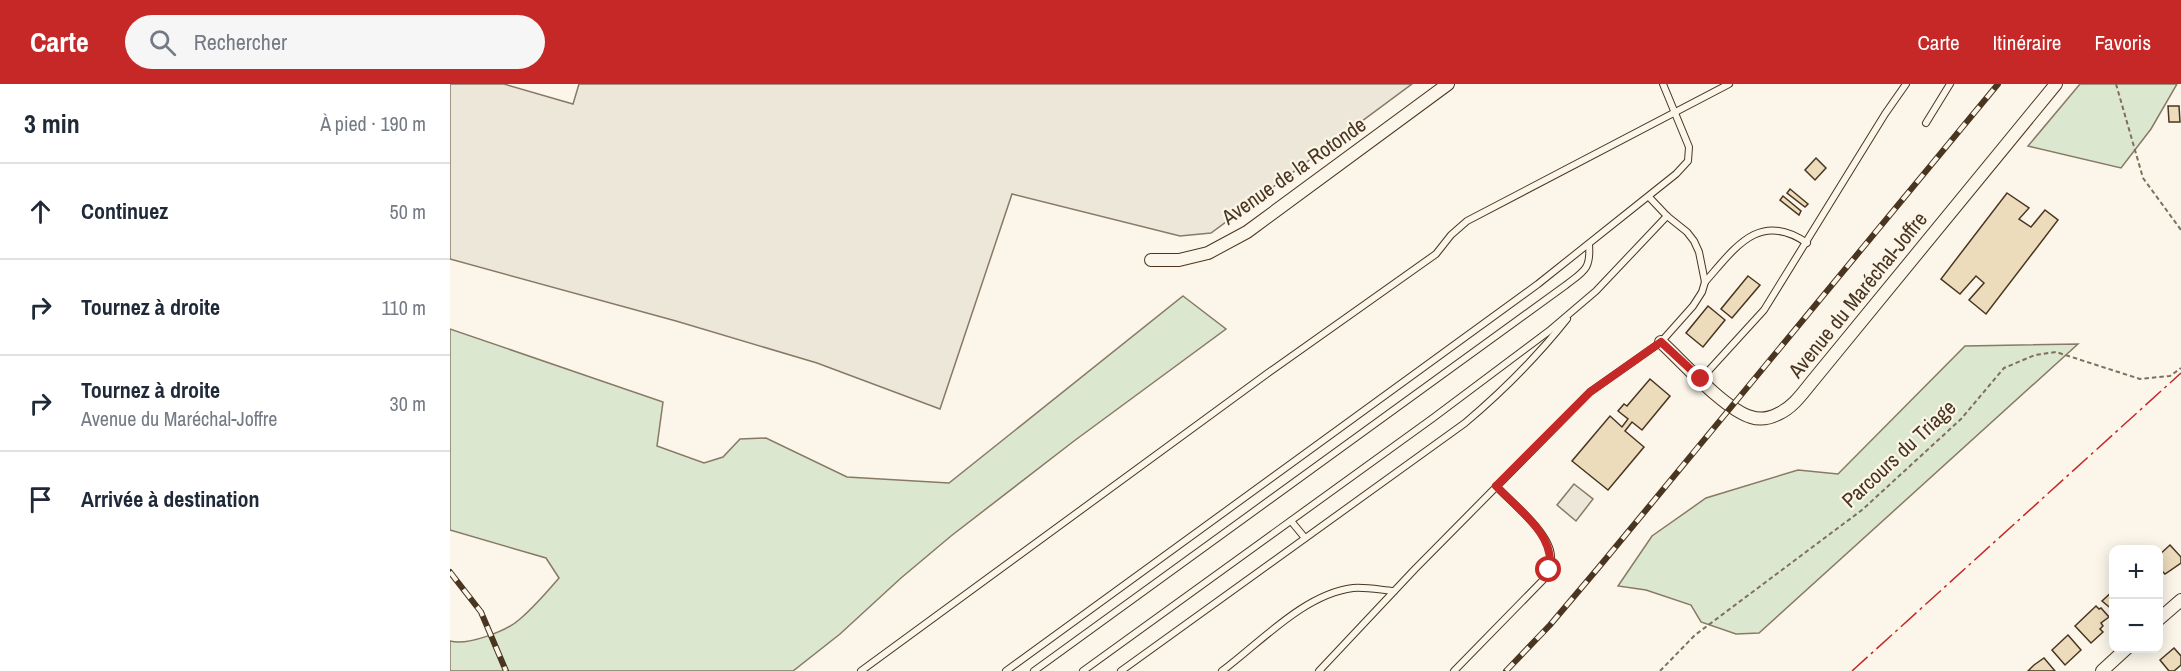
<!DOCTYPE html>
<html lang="fr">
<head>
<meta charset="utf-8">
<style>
	:root { --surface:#fff; --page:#f6f6f7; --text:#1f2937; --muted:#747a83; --line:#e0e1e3; --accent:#c62828 }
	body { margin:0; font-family:"Archivo Narrow",sans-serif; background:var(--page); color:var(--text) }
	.controls { position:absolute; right:18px; bottom:18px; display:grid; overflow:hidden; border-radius:12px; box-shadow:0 3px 15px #0003 }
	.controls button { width:54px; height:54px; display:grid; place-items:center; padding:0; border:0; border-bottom:2px solid var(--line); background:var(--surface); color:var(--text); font:30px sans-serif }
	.stop { position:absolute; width:18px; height:18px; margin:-14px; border:4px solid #c62828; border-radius:50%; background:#fff }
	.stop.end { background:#c62828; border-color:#fff; box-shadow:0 2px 6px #0008 }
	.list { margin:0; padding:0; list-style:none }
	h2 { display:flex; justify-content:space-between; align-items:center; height:78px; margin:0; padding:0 24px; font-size:26px }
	h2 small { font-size:20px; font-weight:400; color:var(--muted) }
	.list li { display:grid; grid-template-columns:39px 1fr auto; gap:18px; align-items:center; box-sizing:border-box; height:96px; padding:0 24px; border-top:2px solid var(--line) }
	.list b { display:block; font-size:22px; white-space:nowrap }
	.list p { margin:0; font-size:20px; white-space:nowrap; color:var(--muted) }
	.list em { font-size:20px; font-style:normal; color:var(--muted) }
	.icon { flex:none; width:33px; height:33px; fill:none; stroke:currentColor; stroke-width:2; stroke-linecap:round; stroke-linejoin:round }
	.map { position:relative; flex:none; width:1731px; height:587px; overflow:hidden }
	header { display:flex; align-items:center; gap:36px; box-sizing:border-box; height:84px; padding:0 30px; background:var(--accent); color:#fff }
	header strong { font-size:28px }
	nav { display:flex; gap:33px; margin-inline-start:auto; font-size:21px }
	.search { width:420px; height:54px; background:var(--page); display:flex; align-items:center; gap:15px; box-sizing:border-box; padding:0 21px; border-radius:33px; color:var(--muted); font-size:22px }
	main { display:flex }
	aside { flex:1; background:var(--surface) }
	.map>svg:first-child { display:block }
	.green { fill:#dce7d0; stroke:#887966; stroke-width:1.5 }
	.parking { fill:#ede7d9; stroke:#887966; stroke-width:1.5 }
	.building { fill:#ecdcbc; stroke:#4a3520; stroke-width:1.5 }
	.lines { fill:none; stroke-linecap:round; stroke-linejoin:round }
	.service-casing { stroke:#4a3520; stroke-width:8 }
	.minor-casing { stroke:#4a3520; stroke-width:14 }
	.path { stroke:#7f6f5c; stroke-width:2; stroke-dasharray:4.5 3; stroke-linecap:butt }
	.service { stroke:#fbf6e9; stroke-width:6 }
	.minor { stroke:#fbf6e9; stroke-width:12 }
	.rail-casing { stroke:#4a3520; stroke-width:6 }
	.rail { stroke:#fbf6e9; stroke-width:4; stroke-dasharray:11; stroke-linecap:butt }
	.power { stroke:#c62828; stroke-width:1.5; stroke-dasharray:21 4.5 3 4.5; stroke-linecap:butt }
	.route { stroke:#c62828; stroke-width:8 }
	.labels { text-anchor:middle; stroke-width:4.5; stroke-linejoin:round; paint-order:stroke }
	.street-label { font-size:21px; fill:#4a3520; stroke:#fbf6e9 }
</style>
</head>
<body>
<header>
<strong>Carte</strong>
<div class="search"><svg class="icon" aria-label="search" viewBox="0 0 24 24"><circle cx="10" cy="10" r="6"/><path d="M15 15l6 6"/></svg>Rechercher</div>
<nav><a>Carte</a><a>Itinéraire</a><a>Favoris</a></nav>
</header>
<main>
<aside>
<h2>3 min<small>À pied · 190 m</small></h2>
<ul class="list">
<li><svg class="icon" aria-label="ahead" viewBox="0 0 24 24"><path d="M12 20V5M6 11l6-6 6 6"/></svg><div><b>Continuez</b></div><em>50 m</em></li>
<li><svg class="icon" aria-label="right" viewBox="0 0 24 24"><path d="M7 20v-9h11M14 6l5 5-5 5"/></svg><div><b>Tournez à droite</b></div><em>110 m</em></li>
<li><svg class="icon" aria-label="right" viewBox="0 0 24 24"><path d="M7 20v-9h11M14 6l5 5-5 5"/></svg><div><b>Tournez à droite</b><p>Avenue du Maréchal-Joffre</p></div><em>30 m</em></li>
<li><svg class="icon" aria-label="arrive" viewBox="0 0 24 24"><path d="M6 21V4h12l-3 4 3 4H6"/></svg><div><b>Arrivée à destination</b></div></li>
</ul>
</aside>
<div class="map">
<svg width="1731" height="587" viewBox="0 0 1731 587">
	<rect width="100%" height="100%" fill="#fbf6e9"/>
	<!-- green -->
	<g class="green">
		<polygon points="1630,0 1727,0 1701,45 1671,84 1578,62"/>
		<path d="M733 212 776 245 624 357 501 452 451 494 390 550 343 587H0V557C17 562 57 547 70 535 84 523 97 508 109 494L96 474 0 446V245L213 318 207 362 254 379 273 373 290 355 316 354 397 393 499 399Z"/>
		<polygon points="1628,260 1309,549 1286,550 1251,538 1241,521 1196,506 1168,502 1202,452 1256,414 1348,386 1388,390 1515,262"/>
	</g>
	<!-- parking -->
	<g class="parking">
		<polygon points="0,0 54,0 123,20 129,0 962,0 761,149 730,152 562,110 490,325 367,279 226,237 0,175"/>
		<polygon points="1124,400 1143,415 1126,437 1107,421"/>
	</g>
	<!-- building -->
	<g class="building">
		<polygon points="1718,22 1729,22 1730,38 1719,38"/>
		<polygon points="1366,74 1376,84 1365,96 1355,86"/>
		<polygon points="1340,105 1358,120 1355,123 1337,109"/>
		<polygon points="1557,109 1579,124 1569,135 1581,143 1595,126 1608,136 1536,230 1519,216 1534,199 1526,192 1510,210 1491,195"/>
		<polygon points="1333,112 1351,127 1349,131 1330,116"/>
		<polygon points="1298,192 1310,201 1282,234 1271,225"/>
		<polygon points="1258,222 1275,236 1253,263 1236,249"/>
		<polygon points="1200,295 1220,312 1192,346 1182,338 1175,347 1194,363 1158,406 1122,377 1160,332 1172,343 1178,335 1168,327 1174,320 1177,322"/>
		<polygon points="1720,461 1731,473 1731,479 1715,490 1708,483 1708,472"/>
		<polygon points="1664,506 1664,527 1652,517"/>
		<polygon points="1646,522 1649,525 1651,524 1659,533 1651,539 1653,542 1650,545 1653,548 1641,559 1625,542"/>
		<polygon points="1618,551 1631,566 1615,581 1602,566"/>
		<polygon points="1724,564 1731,572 1731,581 1724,587 1719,587 1710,576"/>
		<polygon points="1594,574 1605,587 1578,587 1584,581"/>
	</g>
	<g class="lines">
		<defs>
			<g id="service">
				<polyline points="1476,39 1500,0"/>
				<path d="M1255 198C1285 164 1309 126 1357 159"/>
				<polyline points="1251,295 1314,226 1435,30 1456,0"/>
				<polyline points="841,437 855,454"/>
				<polyline points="411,587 818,289 986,170 1001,151 1017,137 1279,0"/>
				<polyline points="556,587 1088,200 1226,90 1238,77 1239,63 1213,0"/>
				<path d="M584 587 1116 201C1134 187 1141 185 1139 161"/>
				<polyline points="633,587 983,334 1099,247 1146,207 1217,132"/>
				<path d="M671 587 1015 339C1053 307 1086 274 1117 235"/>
				<path d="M772 587C810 559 854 510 903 504 917 503 931 506 944 507"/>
				<polyline points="869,587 965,485 1140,308 1211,258 1243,222 1252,208 1255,198 1249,168 1244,157 1237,148 1217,132 1199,113"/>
				<path d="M1004 587 1094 495C1098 487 1101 481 1101 472 1100 449 1062 419 1046 402"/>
			</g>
			<g id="minor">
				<polyline points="701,176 729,176 758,169 797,148 998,0"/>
				<path d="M1211 258C1233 278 1274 325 1301 333 1310 336 1320 334 1328 330 1344 323 1354 307 1365 294L1606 0"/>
				<polyline points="1708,536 1731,516"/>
				<polyline points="1652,587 1677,564"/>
			</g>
		</defs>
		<!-- service casing -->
		<use href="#service" class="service-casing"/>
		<!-- minor casing -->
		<use href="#minor" class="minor-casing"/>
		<!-- path -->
		<g class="path">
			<polyline points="1666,0 1693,94 1731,146"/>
			<polyline points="1210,587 1245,551 1412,426 1511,335 1554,284 1585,271 1606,268 1690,295 1720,292 1731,284"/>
		</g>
		<!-- service -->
		<use href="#service" class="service"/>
		<!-- minor -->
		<use href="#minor" class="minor"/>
		<defs>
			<g id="rail">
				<polyline points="0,488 31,528 56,587"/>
				<polyline points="1056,587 1100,541 1149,483 1548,0"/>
			</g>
		</defs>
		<!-- rail casing -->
		<use href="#rail" class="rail-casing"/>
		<!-- rail -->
		<use href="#rail" class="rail"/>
		<!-- power -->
		<polyline class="power" points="1402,587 1731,289"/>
	</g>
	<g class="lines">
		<!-- route -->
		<path class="route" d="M1099 486C1107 452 1068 425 1046 402L1140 308 1211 258 1251 295"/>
	</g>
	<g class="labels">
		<!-- street labels -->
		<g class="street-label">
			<text transform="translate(844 87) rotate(-35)" y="7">Avenue de la Rotonde</text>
			<text transform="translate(1408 211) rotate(-51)" y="7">Avenue du Maréchal-Joffre</text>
			<text transform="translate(1449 370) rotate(-43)" y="7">Parcours du Triage</text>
		</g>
	</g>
</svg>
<div class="controls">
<button>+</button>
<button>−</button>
</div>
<div class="stop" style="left:1099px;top:486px"></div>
<div class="stop end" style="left:1251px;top:295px"></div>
</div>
</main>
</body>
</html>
